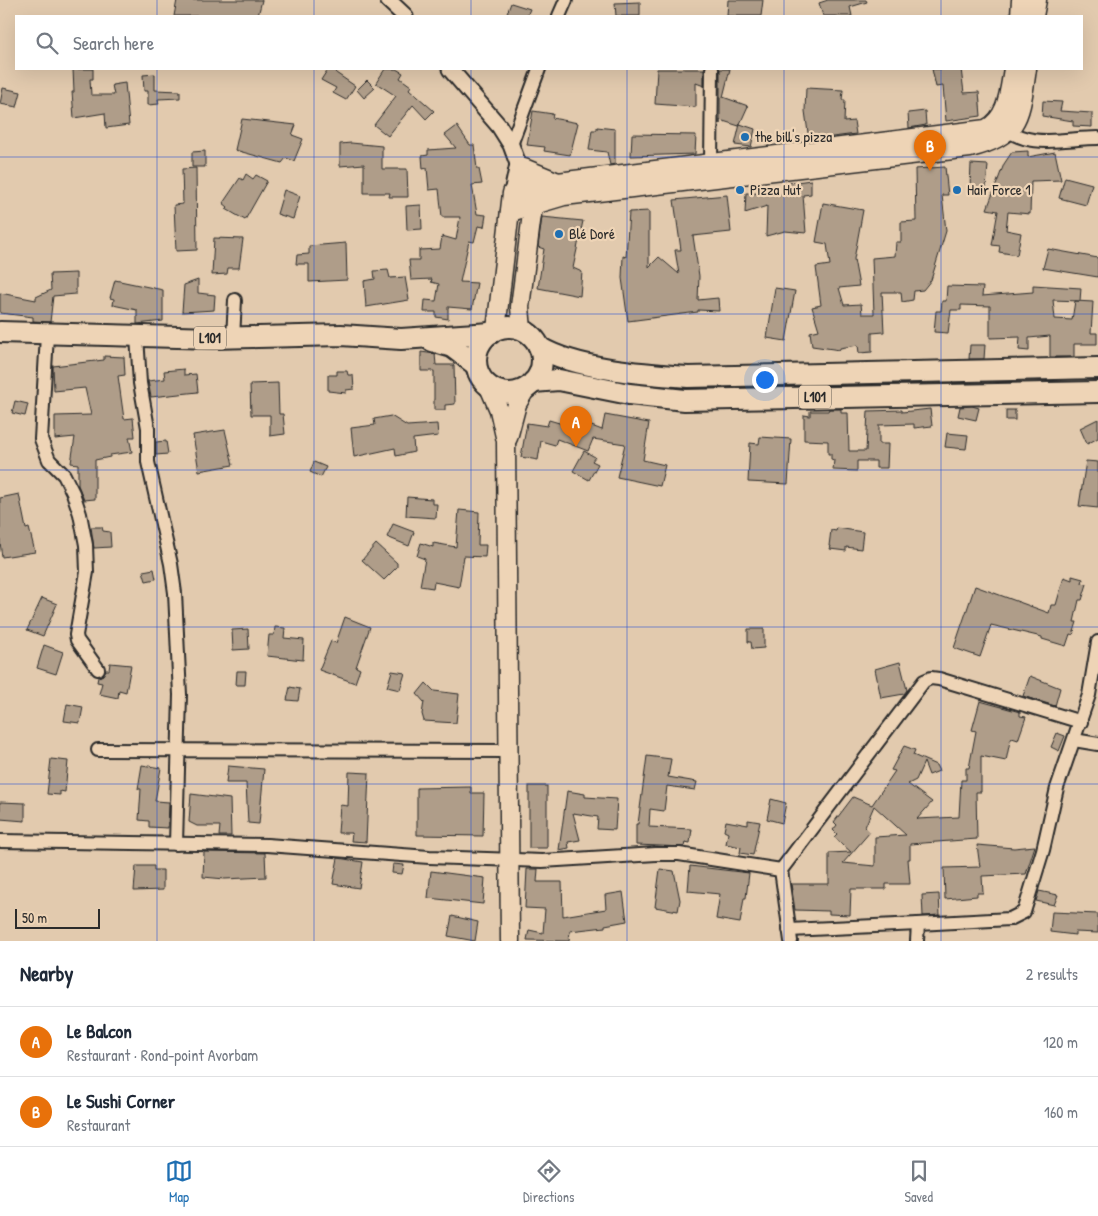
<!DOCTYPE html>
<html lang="en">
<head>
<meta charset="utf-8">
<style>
	:root { --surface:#fff; --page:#f2f2f3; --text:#1f2937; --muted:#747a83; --line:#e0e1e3; --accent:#1f6fb2 }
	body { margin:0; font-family:"Patrick Hand",sans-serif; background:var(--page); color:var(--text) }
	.scale { position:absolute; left:15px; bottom:12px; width:85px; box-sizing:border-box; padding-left:5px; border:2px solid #2b2b2b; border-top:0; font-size:14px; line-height:18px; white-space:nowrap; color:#2b2b2b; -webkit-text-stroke:4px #eed4b6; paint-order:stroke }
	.you { position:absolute; left:764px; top:379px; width:18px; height:18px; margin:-12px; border:4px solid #fff; border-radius:50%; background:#1a73e8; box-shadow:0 0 0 8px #1a73e833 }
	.badge { display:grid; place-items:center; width:32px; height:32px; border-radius:50%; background:var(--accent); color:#fff; font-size:16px; font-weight:700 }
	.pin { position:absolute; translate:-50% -41px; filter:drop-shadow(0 1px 2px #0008) }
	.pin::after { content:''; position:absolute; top:26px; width:18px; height:15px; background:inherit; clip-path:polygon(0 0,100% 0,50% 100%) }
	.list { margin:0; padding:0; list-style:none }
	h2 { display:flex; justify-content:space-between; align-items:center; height:65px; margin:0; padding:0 20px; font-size:21px }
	h2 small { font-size:16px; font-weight:400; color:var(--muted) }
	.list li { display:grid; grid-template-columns:32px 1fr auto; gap:15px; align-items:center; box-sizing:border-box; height:70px; padding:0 20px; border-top:1px solid var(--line) }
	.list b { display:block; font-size:19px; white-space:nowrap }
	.list p { margin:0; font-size:16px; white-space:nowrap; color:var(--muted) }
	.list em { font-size:16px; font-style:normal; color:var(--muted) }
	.icon { flex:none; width:28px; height:28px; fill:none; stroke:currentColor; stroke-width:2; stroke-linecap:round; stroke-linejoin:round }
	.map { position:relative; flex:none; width:1098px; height:941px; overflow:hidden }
	.search { position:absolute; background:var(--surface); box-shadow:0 5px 20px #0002; left:15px; right:15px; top:15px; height:55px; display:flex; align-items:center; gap:12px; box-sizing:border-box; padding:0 18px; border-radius:0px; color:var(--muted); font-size:19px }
	.sheet { height:205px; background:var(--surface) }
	nav { display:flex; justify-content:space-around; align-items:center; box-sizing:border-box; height:70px; border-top:1px solid var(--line); background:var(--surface); font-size:14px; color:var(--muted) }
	nav a { display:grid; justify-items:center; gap:2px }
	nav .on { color:var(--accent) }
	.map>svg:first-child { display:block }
	.building { fill:#af9d89; stroke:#2b2b2b; fill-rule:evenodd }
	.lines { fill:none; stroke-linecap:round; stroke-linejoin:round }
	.minor-casing { stroke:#2b2b2b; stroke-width:16 }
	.tertiary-casing { stroke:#2b2b2b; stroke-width:19 }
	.secondary-casing { stroke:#2b2b2b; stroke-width:21 }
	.primary-casing { stroke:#2b2b2b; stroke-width:24 }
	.minor { stroke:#eed4b6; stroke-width:12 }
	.tertiary { stroke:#eed4b6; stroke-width:15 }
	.secondary { stroke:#eed4b6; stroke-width:18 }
	.primary { stroke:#eed4b6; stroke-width:20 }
	.grid { fill:none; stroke:#1d4ed8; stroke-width:1; stroke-opacity:0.55 }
	.poi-dot { fill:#1f6fb2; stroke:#eed4b6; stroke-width:2 }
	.labels { text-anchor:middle; stroke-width:4.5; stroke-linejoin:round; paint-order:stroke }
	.shield { fill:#eed4b6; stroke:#665e55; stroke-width:1 }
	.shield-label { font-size:14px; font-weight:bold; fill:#2b2b2b }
	.poi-label { font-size:15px; fill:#2b2b2b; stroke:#eed4b6; text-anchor:start }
</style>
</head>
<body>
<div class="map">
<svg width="1098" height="941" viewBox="0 0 1098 941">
	<rect width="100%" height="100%" fill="#e2caae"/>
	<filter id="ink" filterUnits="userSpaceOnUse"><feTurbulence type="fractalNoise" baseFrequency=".02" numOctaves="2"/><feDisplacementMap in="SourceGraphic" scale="10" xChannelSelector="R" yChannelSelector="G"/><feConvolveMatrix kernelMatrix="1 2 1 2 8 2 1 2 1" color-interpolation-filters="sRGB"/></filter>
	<g filter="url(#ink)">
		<!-- building -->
		<g class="building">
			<polygon points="177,0 262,0 258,16 174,16"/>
			<polygon points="728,0 763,0 761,16 727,16"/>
			<polygon points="828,0 866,0 867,2 850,7 852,16 823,16 819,3"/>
			<polygon points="640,2 640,16 616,16 615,3"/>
			<polygon points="511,3 530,9 527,16 506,16"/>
			<polygon points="73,69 93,69 93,79 90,79 91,95 114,95 112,85 125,83 129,125 106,128 105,113 74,118 72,92 74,92"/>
			<polygon points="328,69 339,69 336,73 355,86 346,100 333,93 336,88 321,80"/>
			<polygon points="385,69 396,69 403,73 400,78 411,86 409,89 434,111 426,119 413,105 388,136 374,125 396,96 376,83"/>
			<polygon points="657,69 704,69 704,86 696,83 696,107 655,104"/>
			<polygon points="720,69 730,69 723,97 748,106 739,126 720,120 720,124"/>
			<polygon points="932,69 961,69 964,93 979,92 981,116 946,121 943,86 936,87"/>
			<polygon points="155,74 155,90 180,91 180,98 158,99 159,104 148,105 148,91 144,91 143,75"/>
			<polygon points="367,80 375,88 364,98 357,90"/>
			<polygon points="3,88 21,92 17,107 0,104"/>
			<polygon points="806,88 843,90 842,100 845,100 844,122 854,121 856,134 809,140 805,111"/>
			<polygon points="1043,101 1062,102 1060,111 1092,113 1092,127 1073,126 1073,121 1042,116"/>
			<polygon points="533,111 553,114 552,118 578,123 570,155 544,151 545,147 527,145"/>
			<polygon points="925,111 926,125 909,128 908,113"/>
			<polygon points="242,119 296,125 292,135 303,139 294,161 286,158 282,163 235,150"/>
			<polygon points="740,124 755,129 751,147 735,145"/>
			<polygon points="457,126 470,145 474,145 477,169 479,169 482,184 472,185 477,214 486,215 484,227 478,226 474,242 469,241 460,282 477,283 472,309 448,307 448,319 436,317 436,312 424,312 425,300 436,301 439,284 431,282 432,279 411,280 409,260 419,260 419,250 440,249 442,236 456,240 460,217 442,217 439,189 429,190 427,168 423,169 422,156 428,155 428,150 456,148 445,135"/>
			<polygon points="597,127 615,129 615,164 610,165 607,152 589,150 592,130 597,130"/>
			<polygon points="632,134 696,135 695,154 631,156"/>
			<polygon points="351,143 382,146 382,169 407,169 408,197 389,197 390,193 364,193 364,164 340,166 340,144"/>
			<polygon points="205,151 205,167 192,167 192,152"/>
			<polygon points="1028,151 1028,157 1055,152 1061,180 1031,181 1030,214 1008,212 1006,230 1021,233 1017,255 999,252 1000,246 992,245 998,211 987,209 1004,164 1012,152"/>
			<polygon points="971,164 988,165 986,188 970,187"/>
			<polygon points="945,167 948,195 942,195 946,231 931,280 923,290 914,291 913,300 902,302 901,292 882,292 884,332 872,333 872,352 859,353 858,345 840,348 840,350 812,346 810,332 819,330 812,307 821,305 816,267 830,265 827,244 816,242 823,203 863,210 854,259 859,286 839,288 844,305 861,304 862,314 874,314 872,258 895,256 896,242 901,242 901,222 916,221 915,169"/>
			<polygon points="196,168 197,250 176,251 174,205 183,204 182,169"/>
			<polygon points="246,174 253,179 256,175 267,181 245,220 226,209 228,207 223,203 240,178 243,180"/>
			<polygon points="1065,177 1092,184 1086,205 1059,198"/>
			<polygon points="811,180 811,194 803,195 806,233 785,231 766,236 767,206 745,213 746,193 783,194 782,184"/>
			<polygon points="284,190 300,196 293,219 277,214"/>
			<polygon points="727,195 731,232 693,236 699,276 698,300 718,298 719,311 698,310 698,312 628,321 622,278 623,256 626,257 629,212 649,211 649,267 659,257 679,274 675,250 681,250 674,200"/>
			<polygon points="421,205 422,229 407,230 406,206"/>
			<polygon points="542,217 583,221 573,268 582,272 580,296 538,288 544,249 538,247"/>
			<polygon points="214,238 243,239 239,268 228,268 227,274 212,275"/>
			<polygon points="346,243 347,280 309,282 309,264 296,264 297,255 309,254 309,246"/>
			<polygon points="1048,249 1098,258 1098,277 1043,268"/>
			<polygon points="388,270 390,278 405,277 409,300 366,307 364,281 375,279 374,271"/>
			<polygon points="76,273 76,294 53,296 50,322 33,321 33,317 0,313 0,293 36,300 36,297 51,290 50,274"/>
			<polygon points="115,280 163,290 163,321 137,324 137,310 113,305 114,299 110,298"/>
			<polygon points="198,280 198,293 215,295 214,310 182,312 184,285"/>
			<polygon points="1033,285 1081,288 1080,301 1053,300 1055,319 1072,320 1075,301 1093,302 1091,333 1097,333 1097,344 1074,344 1074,357 1050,357 1050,336 1029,338 1029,351 1019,350 1020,337 990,338 990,306 961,305 961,310 951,310 948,333 934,332 936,311 941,311 942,301 946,301 947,286 983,287 982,296 1033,292"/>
			<polygon points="775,288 795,291 786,341 767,338"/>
			<polygon points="970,345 985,345 984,359 969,359"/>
			<polygon points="421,352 435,354 436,365 454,365 455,404 445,405 445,410 434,410 434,371 421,371"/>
			<polygon points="104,356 124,357 125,375 118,376 124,419 133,418 135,437 129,437 132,452 110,455 110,457 95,460 95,499 84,500 78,485 78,464 71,463 75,437 55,439 55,416 91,415 85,388 54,391 53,366 104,360"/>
			<polygon points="184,369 184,375 196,374 198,392 151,397 148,381 165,379 164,371"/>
			<polygon points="337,371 347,371 348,375 353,375 354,389 346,390 346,393 328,391 328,375 337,375"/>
			<polygon points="278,383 279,414 283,414 285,434 270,436 270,415 251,415 250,384"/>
			<polygon points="15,401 28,404 25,416 12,413"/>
			<polygon points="972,406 979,408 976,420 958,416 960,407"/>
			<polygon points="829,409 841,409 841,413 848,413 849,451 866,451 868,411 902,410 902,412 930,409 932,426 914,428 914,424 879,425 879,444 888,444 887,468 876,468 876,461 857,461 857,471 833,470 834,460 831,459 831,454 828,454 828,441 804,440 804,415 810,416 810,411 828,411"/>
			<rect x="1006" y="410" width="9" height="10"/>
			<polygon points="605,415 649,423 643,460 665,465 660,486 617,477 625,444 593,439 588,451 557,439 555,445 541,441 538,460 521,457 527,423 547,426 549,420 566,425 568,421 580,426 581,422 602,430"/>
			<polygon points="391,416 407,426 437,424 438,436 413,439 414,452 396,456 395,448 354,457 351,428 375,425 374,419"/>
			<polygon points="1098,419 1098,438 1087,444 1080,428"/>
			<polygon points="225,430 233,465 199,471 193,435"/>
			<polygon points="947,433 968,435 966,449 945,447"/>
			<polygon points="760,437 791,439 788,484 748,482 750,443 759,444"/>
			<polygon points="166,441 168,454 156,455 156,442"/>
			<polygon points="584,451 595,457 592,461 598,464 589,480 573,471"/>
			<polygon points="1086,461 1098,462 1098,508 1079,506"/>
			<polygon points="314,462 326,467 321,477 310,472"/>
			<polygon points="19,494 26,529 29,528 35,552 2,557 0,543 0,498"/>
			<polygon points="407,497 432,499 432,504 437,504 436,518 406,516"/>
			<polygon points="459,510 479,512 478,545 486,545 485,557 464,556 459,587 434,582 433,588 420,586 425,559 417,556 421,543 433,547 433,543 456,547"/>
			<polygon points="393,524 414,532 409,546 387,537"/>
			<polygon points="91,527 102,527 103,531 110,532 111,547 94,548"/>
			<polygon points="837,528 863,532 861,549 846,547 846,551 830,549 831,546 829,546 831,530 836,531"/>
			<polygon points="376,544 397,563 397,567 384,580 362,560"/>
			<polygon points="154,569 156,579 146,581 143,571"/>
			<polygon points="1072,576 1083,579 1082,583 1087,584 1082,600 1079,600 1074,622 1077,622 1073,635 1070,634 1066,646 1042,639 1042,637 991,625 980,657 954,648 975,586 1049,613 1051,605 1056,605 1064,577 1072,580"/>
			<polygon points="42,598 57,604 43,636 27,630"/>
			<polygon points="345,617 370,627 356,667 360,669 355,683 319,670 331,641 336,643"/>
			<polygon points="275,627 285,628 284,638 304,640 303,660 267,656 269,635 274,635"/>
			<polygon points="248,629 249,649 233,650 232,630"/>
			<polygon points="748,629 764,629 764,648 752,649 751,642 748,642"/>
			<polygon points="44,645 63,652 56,674 37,668"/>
			<polygon points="900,662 907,690 904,694 881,698 875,669"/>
			<polygon points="110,663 131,665 126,692 119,690 118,698 99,694 102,683 97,682 98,677 103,675 106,670 109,670"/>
			<polygon points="237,671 246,671 245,685 236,685"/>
			<polygon points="392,671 405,673 400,690 387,687"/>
			<polygon points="1030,676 1060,688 1055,706 1023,696"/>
			<polygon points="426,683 434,691 459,694 456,723 424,721 422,714 424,702 417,694"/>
			<polygon points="290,687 300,689 298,701 287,700"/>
			<path d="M980 701 1020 712V716L1026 717 1018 740 1012 738 1010 741 1006 761 981 756V792H976L977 839 910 844V859H908L910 884H886V889H851L850 915 829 914V911L795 910 791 884H829V853L851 852 834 837 837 834 833 830 837 825 834 822 853 797 872 805 895 771 891 770 904 746 915 750 913 755 936 765 939 771 929 775 924 762 916 780 908 784 932 802 917 819 959 817 961 780H966V768H969L976 731 972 730ZM874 806 906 835 875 837V866L843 863 870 832 865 827Z"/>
			<polygon points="67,704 83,707 80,723 64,721"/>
			<polygon points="1057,733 1065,736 1059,751 1051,747"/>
			<polygon points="647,756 671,759 668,777 697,782 695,790 667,786 664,811 650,809 649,827 692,829 690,843 685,842 684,847 636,845 636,824 638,824"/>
			<polygon points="51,759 68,761 65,792 60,791 60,795 47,794"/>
			<polygon points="142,765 161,768 155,801 169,802 168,828 149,827 149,821 139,820 141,789 138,789"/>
			<polygon points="228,766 264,769 259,824 248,823 246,783 226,783"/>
			<polygon points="349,772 369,773 366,842 351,841 352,833 338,833 340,805 348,806"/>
			<rect x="529" y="786" width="18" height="62"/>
			<polygon points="471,787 471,793 484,793 483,836 417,835 417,788"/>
			<polygon points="567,791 585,794 585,797 617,799 615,830 597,829 598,817 573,813 580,840 568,842 569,848 559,850"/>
			<polygon points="191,794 230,799 231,836 219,836 220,826 197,826 189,822"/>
			<polygon points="771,799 786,803 782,823 767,819"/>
			<polygon points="0,802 25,803 25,821 0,819"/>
			<polygon points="748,820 760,822 753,855 740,853 741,847 726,844 728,833 724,831 726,821 748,825"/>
			<polygon points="977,845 1014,848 1035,846 1026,874 982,876 983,893 977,893 977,896 945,899 944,868 980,867"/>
			<polygon points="204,852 265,853 266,877 225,879 203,877"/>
			<polygon points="338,858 363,862 359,888 333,884"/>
			<polygon points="393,864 404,865 402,874 392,873"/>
			<polygon points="136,866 154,866 154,870 163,870 163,890 134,891"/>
			<polygon points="690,866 749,873 746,898 744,898 740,923 716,919 720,894 688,891"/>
			<polygon points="527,869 538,869 537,882 562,882 563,916 606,909 605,895 623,892 627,921 605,925 605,927 570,931 569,941 527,940 529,930 543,933 545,909 525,908"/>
			<polygon points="660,869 674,871 680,900 678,911 655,907"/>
			<polygon points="431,871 485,878 483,904 428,898"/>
			<polygon points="1039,891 1058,895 1054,905 1036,901"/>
			<polygon points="939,894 940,915 923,916 922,895"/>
			<polygon points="1052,912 1098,914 1098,933 1075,932 1075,935 1050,932"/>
			<polygon points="452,916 478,922 475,941 448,936"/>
		</g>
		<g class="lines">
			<defs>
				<g id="minor">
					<polyline points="559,16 566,0"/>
					<path d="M1002 126C1029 150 1065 138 1098 138"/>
					<polyline points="511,145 539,69"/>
					<polyline points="711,163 712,69"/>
					<polyline points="47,335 41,439 49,460 64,475 73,493 80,514 86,545 87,572 76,635 77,640 98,669"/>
					<polyline points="137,336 140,383 148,428 148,462 171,564 175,593 180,695 176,844"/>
					<polyline points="233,338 235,300"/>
					<polyline points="1074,740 1098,744"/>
					<polyline points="98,750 508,751"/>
					<polyline points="0,841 267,845 429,857 542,861 656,854 679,854 781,870"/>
					<polyline points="789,930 918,924"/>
					<polyline points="791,941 781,870 924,681 931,678 939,679 1081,722"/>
					<polyline points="917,941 918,924 1010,919 1024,912 1043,850 1057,788 1089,695 1098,642"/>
				</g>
				<g id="tertiary">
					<polyline points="388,0 405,16"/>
					<polyline points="450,69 499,126 511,145 518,164 524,168 531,190"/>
					<polyline points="512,193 518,164"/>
				</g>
				<g id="secondary">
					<polyline points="1020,16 1021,0"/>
					<polyline points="1034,16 1037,0"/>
					<polyline points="524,168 558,182"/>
					<path d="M510 212 564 196 970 148C1021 136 1020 115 1027 69"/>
					<path d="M496 330 512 193 558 182 986 129C1008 118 1009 91 1013 69"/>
					<polyline points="522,330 520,307 533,206 532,197"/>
					<polyline points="489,387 499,410 506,441 510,941"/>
					<polyline points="508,438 517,404 527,387"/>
				</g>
				<g id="primary">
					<circle cx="509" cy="360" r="33"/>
					<polyline points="0,332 213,338 341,335 401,339 491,333"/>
					<polyline points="432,341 452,347 476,365"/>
					<path d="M539 347C575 369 645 374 688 377L1098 368"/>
					<polyline points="533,382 559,380 629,394 685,400 1098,392"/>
				</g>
			</defs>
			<!-- minor casing -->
			<use href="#minor" class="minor-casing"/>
			<!-- tertiary casing -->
			<use href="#tertiary" class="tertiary-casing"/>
			<!-- secondary casing -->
			<use href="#secondary" class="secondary-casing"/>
			<!-- primary casing -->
			<use href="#primary" class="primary-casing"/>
			<!-- minor -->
			<use href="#minor" class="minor"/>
			<!-- tertiary -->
			<use href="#tertiary" class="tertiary"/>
			<!-- secondary -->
			<use href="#secondary" class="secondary"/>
			<!-- primary -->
			<use href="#primary" class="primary"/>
		</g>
	</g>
	<!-- grid -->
	<path class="grid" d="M157 0V16M314 0V16M471 0V16M627 0V16M784 0V16M941 0V16M157 69V941M314 69V941M471 69V941M627 69V941M784 69V941M941 69V941M0 157H1098M0 314H1098M0 470H1098M0 627H1098M0 784H1098"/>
	<!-- markers -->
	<g class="poi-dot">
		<circle cx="745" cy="137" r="5"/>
		<circle cx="740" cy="190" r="5"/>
		<circle cx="957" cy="190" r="5"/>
		<circle cx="559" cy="234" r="5"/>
	</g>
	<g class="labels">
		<!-- shield labels -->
		<g class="shield">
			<rect x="194" y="326.5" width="32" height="23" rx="4"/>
			<rect x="799" y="385.5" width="32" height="23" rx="4"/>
		</g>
		<g class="shield-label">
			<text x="210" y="343">L101</text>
			<text x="815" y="402">L101</text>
		</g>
		<!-- poi labels -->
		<g class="poi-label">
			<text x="755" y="142">the bill's pizza</text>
			<text x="750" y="195">Pizza Hut</text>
			<text x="967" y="195">Hair Force 1</text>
			<text x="569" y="239">Blé Doré</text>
		</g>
	</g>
</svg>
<div class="scale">50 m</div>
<div class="you"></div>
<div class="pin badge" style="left:576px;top:447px;background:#e8710a">A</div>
<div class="pin badge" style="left:930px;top:171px;background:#e8710a">B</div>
<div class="search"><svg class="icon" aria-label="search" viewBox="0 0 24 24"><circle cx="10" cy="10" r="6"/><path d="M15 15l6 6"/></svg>Search here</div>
</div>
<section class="sheet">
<h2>Nearby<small>2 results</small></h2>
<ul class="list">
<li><span class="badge" style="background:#e8710a">A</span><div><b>Le Balcon</b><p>Restaurant · Rond-point Avorbam</p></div><em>120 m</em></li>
<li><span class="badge" style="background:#e8710a">B</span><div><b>Le Sushi Corner</b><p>Restaurant</p></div><em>160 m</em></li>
</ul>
</section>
<nav>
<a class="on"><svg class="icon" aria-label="map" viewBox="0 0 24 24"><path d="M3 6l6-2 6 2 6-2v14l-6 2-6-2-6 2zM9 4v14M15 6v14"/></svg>Map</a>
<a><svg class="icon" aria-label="directions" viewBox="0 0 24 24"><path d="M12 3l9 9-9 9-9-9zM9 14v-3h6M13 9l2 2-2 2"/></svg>Directions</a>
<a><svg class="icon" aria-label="saved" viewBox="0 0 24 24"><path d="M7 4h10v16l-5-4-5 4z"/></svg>Saved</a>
</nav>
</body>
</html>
